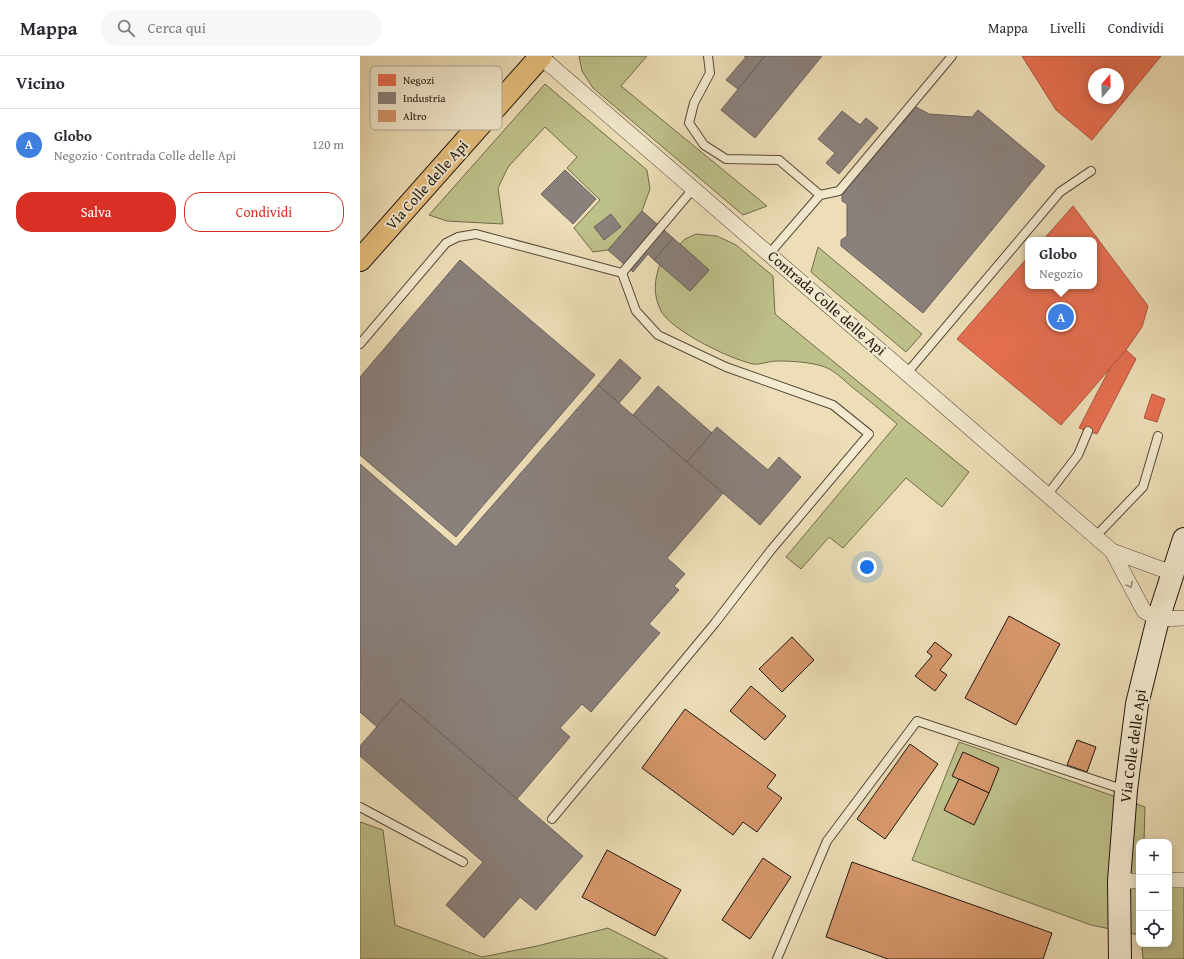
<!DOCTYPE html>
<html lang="it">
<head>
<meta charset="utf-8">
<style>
	:root { --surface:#fff; --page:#f7f7f7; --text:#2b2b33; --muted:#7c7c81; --line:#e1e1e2; --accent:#d93025 }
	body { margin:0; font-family:"Gentium Book Plus",serif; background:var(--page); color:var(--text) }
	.controls { position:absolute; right:12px; bottom:12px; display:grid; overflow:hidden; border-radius:8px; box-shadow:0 2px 10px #0003 }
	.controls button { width:36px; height:36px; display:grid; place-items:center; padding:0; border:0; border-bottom:1px solid var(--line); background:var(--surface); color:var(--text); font:20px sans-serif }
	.compass { position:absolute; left:728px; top:12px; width:36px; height:36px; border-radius:50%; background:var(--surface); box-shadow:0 2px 10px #0003; rotate:19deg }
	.you { position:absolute; left:507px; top:511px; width:14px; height:14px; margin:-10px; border:3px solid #fff; border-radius:50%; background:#1a73e8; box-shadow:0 0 0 6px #1a73e833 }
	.badge { display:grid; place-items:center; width:26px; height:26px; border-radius:50%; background:var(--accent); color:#fff; font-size:13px; font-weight:700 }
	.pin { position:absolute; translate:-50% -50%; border:2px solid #fff; box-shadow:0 1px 4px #0006 }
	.popup { position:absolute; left:665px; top:181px; width:72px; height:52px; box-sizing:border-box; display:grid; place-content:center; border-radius:8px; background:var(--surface); filter:drop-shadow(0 1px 3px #0005); font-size:13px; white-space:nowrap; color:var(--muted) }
	.popup b { font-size:15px; color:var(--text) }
	.popup::after { content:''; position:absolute; left:50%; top:100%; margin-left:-8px; border:8px solid transparent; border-top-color:var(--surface) }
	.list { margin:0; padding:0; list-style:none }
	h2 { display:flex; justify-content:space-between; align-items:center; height:52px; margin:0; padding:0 16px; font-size:17px }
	h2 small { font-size:13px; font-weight:400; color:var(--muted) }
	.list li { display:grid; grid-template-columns:26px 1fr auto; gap:12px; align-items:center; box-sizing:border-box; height:72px; padding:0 16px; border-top:1px solid var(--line) }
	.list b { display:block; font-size:15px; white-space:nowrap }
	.list p { margin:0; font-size:13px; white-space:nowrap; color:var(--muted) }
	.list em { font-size:13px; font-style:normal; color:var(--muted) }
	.actions { display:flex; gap:8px; padding:12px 16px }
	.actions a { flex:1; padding:9px 0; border:1px solid var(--accent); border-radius:16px; text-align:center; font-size:14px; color:var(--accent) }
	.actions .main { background:var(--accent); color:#fff }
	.icon { flex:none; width:22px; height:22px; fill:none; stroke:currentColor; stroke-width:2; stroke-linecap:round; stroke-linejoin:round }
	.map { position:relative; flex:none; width:824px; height:903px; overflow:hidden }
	header { display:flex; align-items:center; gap:24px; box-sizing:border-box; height:56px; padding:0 20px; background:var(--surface); border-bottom:1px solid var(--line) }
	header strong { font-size:19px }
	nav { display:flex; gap:22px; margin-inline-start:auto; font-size:14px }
	.search { width:280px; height:36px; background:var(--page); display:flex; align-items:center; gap:10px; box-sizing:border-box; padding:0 14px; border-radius:16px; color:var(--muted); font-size:15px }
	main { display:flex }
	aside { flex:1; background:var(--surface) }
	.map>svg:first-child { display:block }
	.green { fill:#bec08a; stroke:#706b4c }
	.shops { fill:#e76f51; stroke:#ac543d; fill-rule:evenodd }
	.industry { fill:#8a817c; stroke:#6a615b }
	.building { fill:#d6976b; stroke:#21160f }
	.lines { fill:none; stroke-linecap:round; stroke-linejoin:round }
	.lane-casing { stroke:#544839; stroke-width:10 }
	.street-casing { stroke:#544839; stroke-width:16 }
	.secondary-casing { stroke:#21160f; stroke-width:24 }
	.primary-casing { stroke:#21160f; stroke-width:24 }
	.lane { stroke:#f3ead0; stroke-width:8 }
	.street { stroke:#f3ead0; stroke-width:15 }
	.secondary { stroke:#f3ead0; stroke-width:22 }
	.primary { stroke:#e6bf7c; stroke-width:22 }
	.oneway { stroke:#948b79 }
	.labels { text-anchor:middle; stroke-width:4; stroke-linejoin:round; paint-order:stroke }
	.street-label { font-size:15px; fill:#21160f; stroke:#f3ead0 }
	.key { fill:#f3ead0; stroke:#b4aa96; stroke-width:1 }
	.key-label { font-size:11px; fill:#21160f }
</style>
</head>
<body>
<header>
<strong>Mappa</strong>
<div class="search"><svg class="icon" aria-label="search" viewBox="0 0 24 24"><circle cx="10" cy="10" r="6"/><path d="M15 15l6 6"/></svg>Cerca qui</div>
<nav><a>Mappa</a><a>Livelli</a><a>Condividi</a></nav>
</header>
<main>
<aside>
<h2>Vicino<small></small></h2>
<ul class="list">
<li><span class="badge" style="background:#3f7fe0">A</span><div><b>Globo</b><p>Negozio · Contrada Colle delle Api</p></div><em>120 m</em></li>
</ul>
<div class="actions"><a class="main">Salva</a><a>Condividi</a></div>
</aside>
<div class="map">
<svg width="824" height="903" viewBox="0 0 824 903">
	<rect width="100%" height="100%" fill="#eddeb7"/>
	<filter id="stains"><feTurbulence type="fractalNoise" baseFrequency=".005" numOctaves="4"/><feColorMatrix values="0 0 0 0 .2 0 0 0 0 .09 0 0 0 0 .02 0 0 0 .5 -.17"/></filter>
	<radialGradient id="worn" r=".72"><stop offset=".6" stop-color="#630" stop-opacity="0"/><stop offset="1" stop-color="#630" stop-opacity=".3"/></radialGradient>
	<!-- green -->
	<g class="green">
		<polygon points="219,0 287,0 261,30 407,150 383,159 233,32 222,15"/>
		<polygon points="185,28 287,114 290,133 282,155 248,194 233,196 214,172 240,144 207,112 217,101 185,71 148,111 138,132 143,168 87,165 69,159"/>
		<path d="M336 178 357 180 376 189 413 220 415 258 609 416 582 451 546 422 483 492 469 481 441 513 426 501 537 368C522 355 507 343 492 331 484 324 475 315 465 311 451 306 432 305 417 305 409 305 400 309 393 308 370 303 312 275 301 255 293 239 294 225 300 208L330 235 349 214 320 188 325 183Z"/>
		<polygon points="458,191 562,278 546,296 451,216"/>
		<polygon points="599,686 785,751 784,786 779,786 779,879 731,869 552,804"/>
		<polygon points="0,766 23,774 35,869 122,901 177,890 248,872 308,903 0,903"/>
		<polygon points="809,831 824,831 824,903 783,903 782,888 809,888"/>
	</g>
	<!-- shops -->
	<g class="shops">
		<path d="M662 0H801L732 84 696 54ZM734 18H758V42H734Z"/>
		<polygon points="713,150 788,250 782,271 766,294 701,369 597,283 668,201 668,230 734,230 734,184 683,184"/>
		<polygon points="766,294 776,303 737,378 719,372 750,312"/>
		<polygon points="792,338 805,343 797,366 784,362"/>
	</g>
	<!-- industry -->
	<g class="industry">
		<polygon points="384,0 405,0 378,33 366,24 386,1"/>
		<polygon points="405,0 462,0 395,82 361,54"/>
		<polygon points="556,51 569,58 612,61 618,54 685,110 563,257 481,190 481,184 487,180 487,148 482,145 482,138"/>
		<polygon points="482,55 500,69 506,62 518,72 479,118 466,107 475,97 458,83"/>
		<polygon points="205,114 236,143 213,168 181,138"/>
		<polygon points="282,155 313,182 294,204 288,198 273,216 248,194"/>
		<polygon points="251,158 261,171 244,184 234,171"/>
		<polygon points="313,182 349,214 330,235 294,204"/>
		<polygon points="100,204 235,319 96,481 0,399 0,321"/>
		<polygon points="260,303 281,322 259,347 238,329"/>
		<polygon points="238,329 363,437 307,502 325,518 314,530 319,534 289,568 300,577 231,656 222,648 200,672 210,681 157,743 41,643 17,671 0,656 0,408 96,491"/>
		<polygon points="298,330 352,377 327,406 273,359"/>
		<polygon points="357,371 408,414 419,401 441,421 400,469 327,406"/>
		<polygon points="41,643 223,800 176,854 160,841 124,882 86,849 123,806 0,700 0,690"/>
	</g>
	<!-- building -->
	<g class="building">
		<polygon points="649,560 700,588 656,669 605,642"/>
		<polygon points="432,581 454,604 422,636 399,613"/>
		<polygon points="575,586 592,599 580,614 587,619 575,635 555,620 572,600 567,596"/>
		<polygon points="391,630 426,660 405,684 370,655"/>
		<polygon points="325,653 416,719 407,731 422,742 397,776 383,766 373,779 282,712"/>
		<polygon points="717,684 736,691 727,716 707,709"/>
		<polygon points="550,688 578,708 525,783 497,763"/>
		<polygon points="603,696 639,712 629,737 592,720"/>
		<polygon points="599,723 629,737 614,769 584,754"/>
		<polygon points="247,794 321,834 295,880 222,841"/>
		<polygon points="403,802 431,821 390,883 362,864"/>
		<polygon points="492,806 692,877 683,903 528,903 466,881"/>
	</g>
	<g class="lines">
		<defs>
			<g id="lane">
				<polyline points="348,0 350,17 334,47 329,67 344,89 366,103 419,104 460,139"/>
				<polyline points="409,198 460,139 479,135 592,0"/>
				<polyline points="0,288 86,187 98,181 116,178 262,217 333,133"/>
				<polyline points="547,317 700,136 731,115"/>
				<polyline points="688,438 718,399 728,375"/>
				<polyline points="736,480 783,431 798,380"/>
				<polyline points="0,751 103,806"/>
				<polyline points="192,763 355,567 411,494 509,378 473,349 366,311 298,279 276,255 262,217"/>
				<polyline points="417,903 467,785 557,665 765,734"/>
			</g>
			<g id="street">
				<polyline points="181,1 752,495 784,555 798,563 824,562"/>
				<polyline points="752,495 812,517"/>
				<polyline points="809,824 824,824"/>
				<polyline points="759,825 779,825"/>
			</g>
			<polyline id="secondary" points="760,903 759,825 766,734 777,648 798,563 824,483"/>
			<polyline id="primary" points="0,204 181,0"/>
		</defs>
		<!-- lane casing -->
		<use href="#lane" class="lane-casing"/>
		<!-- street casing -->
		<use href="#street" class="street-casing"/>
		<!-- secondary casing -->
		<use href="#secondary" class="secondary-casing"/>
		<!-- primary casing -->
		<use href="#primary" class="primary-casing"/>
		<!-- lane -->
		<use href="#lane" class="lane"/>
		<!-- street -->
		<use href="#street" class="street"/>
		<!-- secondary -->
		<use href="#secondary" class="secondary"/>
		<!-- primary -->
		<use href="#primary" class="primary"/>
	</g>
	<!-- one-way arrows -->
	<defs><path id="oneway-chevron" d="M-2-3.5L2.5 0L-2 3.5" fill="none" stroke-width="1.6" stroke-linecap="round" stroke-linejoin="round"/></defs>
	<use class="oneway" href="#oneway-chevron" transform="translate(770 529) rotate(62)"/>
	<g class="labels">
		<!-- street labels -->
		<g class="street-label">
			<text transform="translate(67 129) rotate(-48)" y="5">Via Colle delle Api</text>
			<text transform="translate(467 247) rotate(41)" y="5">Contrada Colle delle Api</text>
			<text transform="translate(773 690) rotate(-82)" y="5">Via Colle delle Api</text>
		</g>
	</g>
	<!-- legend -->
	<rect x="10" y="10" width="132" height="64" rx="6" class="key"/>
	<rect x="18" y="18" width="18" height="12" fill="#e76f51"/>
	<rect x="18" y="36" width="18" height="12" fill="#8a817c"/>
	<rect x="18" y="54" width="18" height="12" fill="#d6976b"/>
	<g class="key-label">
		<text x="43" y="28">Negozi</text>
		<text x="43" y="46">Industria</text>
		<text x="43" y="64">Altro</text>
	</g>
	<rect width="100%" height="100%" filter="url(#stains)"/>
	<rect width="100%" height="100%" fill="url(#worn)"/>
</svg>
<div class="controls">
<button>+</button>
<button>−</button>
<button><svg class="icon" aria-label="locate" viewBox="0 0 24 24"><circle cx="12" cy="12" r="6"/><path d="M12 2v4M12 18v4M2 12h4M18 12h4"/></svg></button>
</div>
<svg class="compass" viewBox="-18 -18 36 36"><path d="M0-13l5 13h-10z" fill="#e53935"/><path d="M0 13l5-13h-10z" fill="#7c7c81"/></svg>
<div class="you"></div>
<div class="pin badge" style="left:701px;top:261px;background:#3f7fe0">A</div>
<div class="popup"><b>Globo</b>Negozio</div>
</div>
</main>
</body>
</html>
